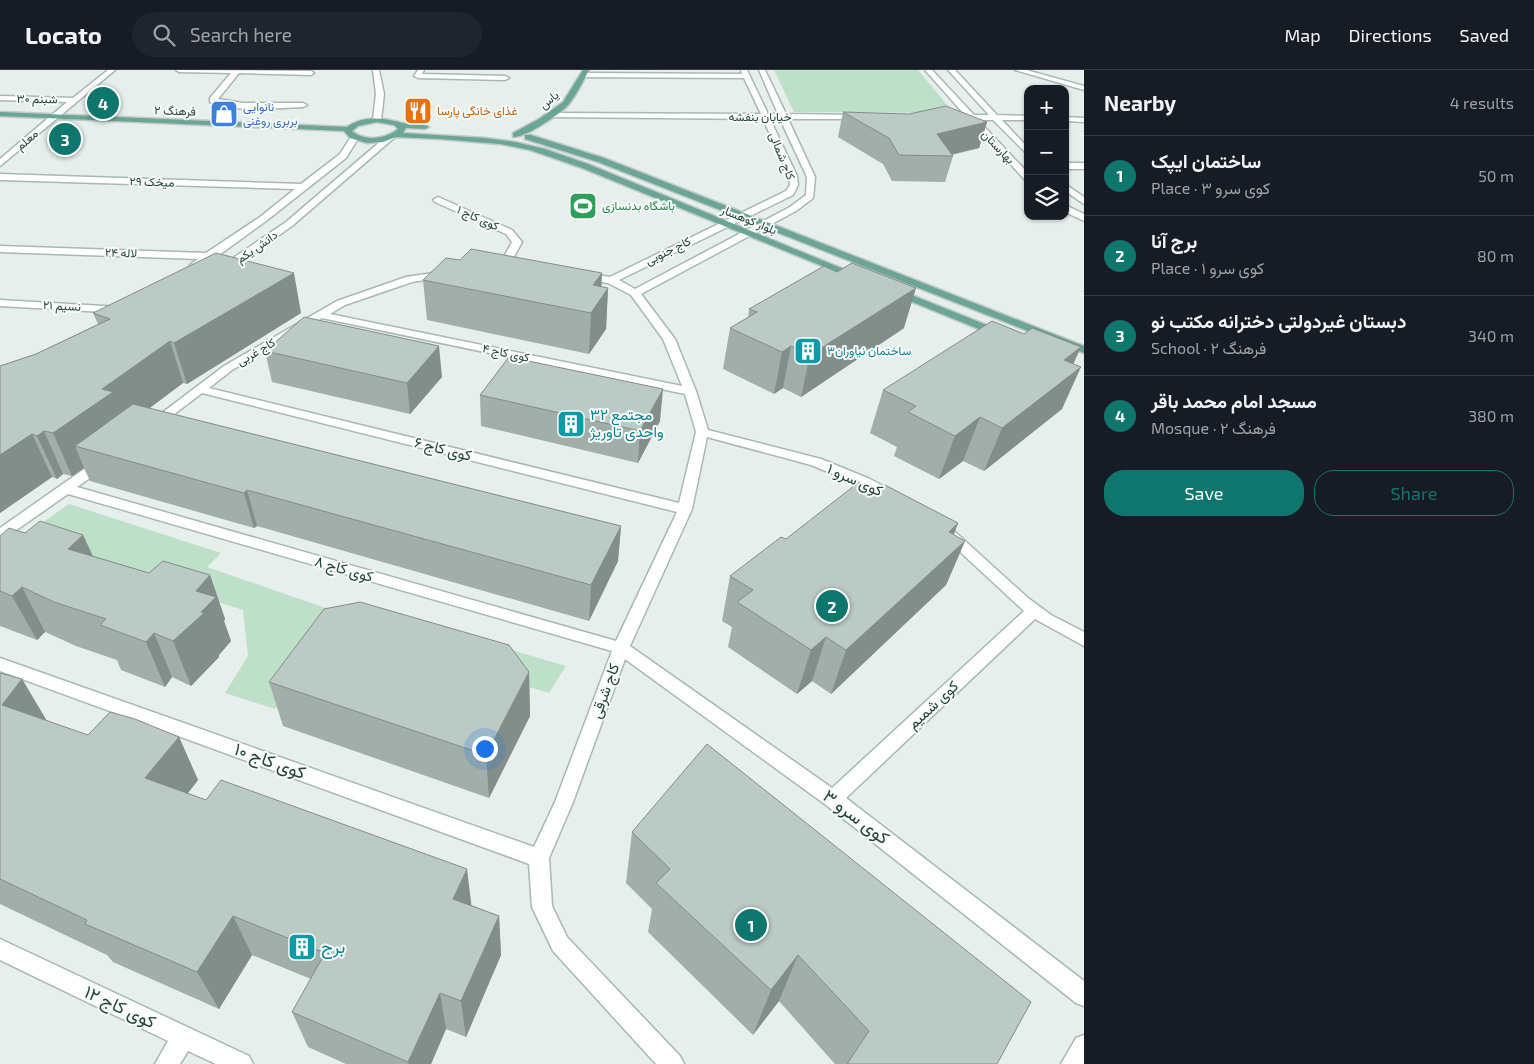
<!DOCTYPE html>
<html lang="en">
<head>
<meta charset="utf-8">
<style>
	:root { --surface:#171b24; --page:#20242c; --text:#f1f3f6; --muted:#9ea1a6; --line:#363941; --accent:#0f766e }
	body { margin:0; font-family:"Exo 2",Vazirmatn,sans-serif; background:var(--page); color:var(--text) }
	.controls { position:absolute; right:15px; top:15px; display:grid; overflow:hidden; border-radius:10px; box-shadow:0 1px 4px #0004 }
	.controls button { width:45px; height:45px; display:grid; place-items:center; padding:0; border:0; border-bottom:1px solid var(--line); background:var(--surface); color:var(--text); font:25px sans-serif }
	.you { position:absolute; left:484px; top:678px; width:18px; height:18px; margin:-12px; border:4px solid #fff; border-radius:50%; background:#1a73e8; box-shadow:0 0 0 8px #1a73e833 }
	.badge { display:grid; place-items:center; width:32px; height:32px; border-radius:50%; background:var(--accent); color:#fff; font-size:16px; font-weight:700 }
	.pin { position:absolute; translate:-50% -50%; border:2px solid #fff; box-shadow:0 1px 5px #0006 }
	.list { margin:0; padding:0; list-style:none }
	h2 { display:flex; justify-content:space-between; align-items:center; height:65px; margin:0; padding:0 20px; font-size:21px }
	h2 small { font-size:16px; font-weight:400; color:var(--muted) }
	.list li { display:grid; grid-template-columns:32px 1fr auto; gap:15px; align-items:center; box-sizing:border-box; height:80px; padding:0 20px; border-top:1px solid var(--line) }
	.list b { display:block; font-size:19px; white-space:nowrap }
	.list p { margin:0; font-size:16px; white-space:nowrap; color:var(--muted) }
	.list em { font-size:16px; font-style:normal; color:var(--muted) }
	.actions { display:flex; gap:10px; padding:15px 20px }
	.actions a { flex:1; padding:11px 0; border:1px solid var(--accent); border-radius:20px; text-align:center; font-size:18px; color:var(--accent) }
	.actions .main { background:var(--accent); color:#fff }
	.icon { flex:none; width:28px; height:28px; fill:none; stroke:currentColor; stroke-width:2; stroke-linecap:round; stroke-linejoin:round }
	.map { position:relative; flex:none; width:1084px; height:994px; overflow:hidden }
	header { display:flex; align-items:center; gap:30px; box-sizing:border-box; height:70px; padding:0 25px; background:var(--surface); border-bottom:1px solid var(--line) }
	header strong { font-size:24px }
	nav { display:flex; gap:28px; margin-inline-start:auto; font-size:18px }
	.search { width:350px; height:45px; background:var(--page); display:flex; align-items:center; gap:12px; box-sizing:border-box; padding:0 18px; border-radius:28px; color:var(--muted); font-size:19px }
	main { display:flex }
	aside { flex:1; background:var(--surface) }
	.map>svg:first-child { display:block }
	.green { fill:#bfe0c8 }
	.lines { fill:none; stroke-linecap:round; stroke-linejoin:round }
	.minor-casing { stroke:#a8b8b2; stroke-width:3 }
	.major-casing { stroke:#c2cac8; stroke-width:3 }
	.minor { fill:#fff; fill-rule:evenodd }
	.major { fill:#6aa596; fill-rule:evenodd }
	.wall { fill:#a1aea9 }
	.shaded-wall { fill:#838d89 }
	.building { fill:#bbcac4; stroke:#838d89 }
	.labels { text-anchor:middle; stroke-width:4; stroke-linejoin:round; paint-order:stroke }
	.far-street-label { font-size:12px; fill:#24423a; stroke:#f7fbf9 }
	.far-shop-label { font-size:12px; fill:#366cbe; stroke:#f7fbf9; text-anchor:start }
	.far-food-label { font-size:12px; fill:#c56008; stroke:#f7fbf9; text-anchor:start }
	.far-leisure-label { font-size:12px; fill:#27864d; stroke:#f7fbf9; text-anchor:start }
	.far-culture-label { font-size:12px; fill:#0d838f; stroke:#f7fbf9; text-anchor:start }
	.culture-label { font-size:15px; fill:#0d838f; stroke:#f7fbf9; text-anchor:start }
	.street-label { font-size:15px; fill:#24423a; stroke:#f7fbf9 }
	.near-street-label { font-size:18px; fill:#24423a; stroke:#f7fbf9 }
	.near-culture-label { font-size:18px; fill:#0d838f; stroke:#f7fbf9; text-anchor:start }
</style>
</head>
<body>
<header>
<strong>Locato</strong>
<div class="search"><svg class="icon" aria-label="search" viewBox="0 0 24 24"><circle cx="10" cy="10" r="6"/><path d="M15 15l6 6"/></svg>Search here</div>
<nav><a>Map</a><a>Directions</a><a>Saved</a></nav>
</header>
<main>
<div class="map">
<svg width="1084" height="994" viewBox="0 0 1084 994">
	<rect width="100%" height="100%" fill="#e6efeb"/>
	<!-- green -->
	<g class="green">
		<polygon points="774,0 918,0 954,43 794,42"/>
		<polygon points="69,434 221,483 207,497 372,554 378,541 566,596 549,623 360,566 322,575 275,639 225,623 248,586 243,540 72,485 0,482"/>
	</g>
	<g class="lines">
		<defs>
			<g id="minor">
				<polygon points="108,0 115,0 0,96 0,89 67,32 0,30 0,26 73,28"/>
				<path d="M176 0 311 1 314 3 311 5 239 3 218 29 243 33H303L307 35 303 37C273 38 239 43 210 32V28L231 3 179 2Z"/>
				<polygon points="373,0 379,0 384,24 381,50 377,52 373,50 376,24"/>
				<polygon points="418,0 424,0 422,4 505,6 509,8 505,10 418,8 414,6"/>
				<path d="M741 0H747L768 44H778L759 0H765L786 44 861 45 865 47 861 49H788L815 107 813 128 796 141 641 224 675 269 696 321 708 360 821 389 870 409 903 427 905 430 903 433H893L860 415 811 395 707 367 692 439 630 576 832 718 1024 541 943 466 941 463 943 460H953L1028 528 1051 545 1084 562V576L1035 549 846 728 1084 911V936L1076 933 826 735 625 589 573 732 549 788 552 836 567 867 680 986 684 994H656L553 881 532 837 529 794 0 601V588L534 777 555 732 612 581 68 424 5 468 0 470V458L97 390 102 389 109 393 107 396 77 417 616 571 677 442 202 323 156 358 152 359 146 355 224 296 337 231 406 207 446 201 451 204 450 206 412 212 345 235 330 244 682 316 663 269 631 225 608 213 583 209 578 206 583 203 610 207 786 121 790 115 789 106 763 49 550 47 546 45 550 43 761 44 744 8 583 7 580 5 583 3 742 4ZM770 49H780L807 107 806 125 790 137 635 219 619 210 793 125 798 115 797 106ZM322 248 685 324 696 362 679 433 209 318 232 300Z"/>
				<polygon points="925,0 932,0 974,45 989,45 948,0 955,0 997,45 1028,46 1028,50 1002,50 1028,78 1028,85 993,50 978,50 1028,103 1028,111 1025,110 970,50 951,49 951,45 965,45"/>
				<polygon points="1015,0 1026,0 1084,16 1084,20"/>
				<polygon points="1065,47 1084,48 1084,52 1065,51"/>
				<polygon points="352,65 359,67 346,88 266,151 215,188 199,197 191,197 190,195 198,189 0,182 0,176 206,183 260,147 295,119 0,110 0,104 301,114 340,84"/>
				<polygon points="388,65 395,67 292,156 228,201 220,201 220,197 286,152"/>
				<rect x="1065" y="93" width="19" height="6"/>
				<polygon points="1065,114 1084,127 1084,134 1065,121"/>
				<polygon points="438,127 512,160 522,172 508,198 504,199 499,196 512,172 506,164 435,132 433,130"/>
				<polygon points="1065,135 1084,144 1084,151 1065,142"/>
				<polygon points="0,230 121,237 126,240 121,243 0,236"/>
				<polygon points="0,869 249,986 253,994 216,994 188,981 180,994 155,994 168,971 0,890"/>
				<polygon points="1084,965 1084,994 1061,994 1076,968"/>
			</g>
			<g id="major">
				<path d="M583 0H589C583 11 577 24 569 34 562 43 525 68 513 67V63L539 49 563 32Z"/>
				<path d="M0 42 347 57C364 45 384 48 402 53 410 55 421 52 429 57L425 59 406 58 403 63 485 68 515 72 545 79 588 94 863 207 862 209H854L582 98 530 80 500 74 440 69 396 67 383 72 367 73 350 68 344 61 0 46ZM377 52 394 55 398 59C386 69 365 72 352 61L358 56Z"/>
				<polygon points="525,65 531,65 604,88 1084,276 1084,283 598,92 525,69"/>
				<polygon points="894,218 1004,262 1006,264 1000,267 996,266 890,223 889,221"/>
			</g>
		</defs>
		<!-- minor casing -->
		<use href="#minor" class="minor-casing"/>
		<!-- major casing -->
		<use href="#major" class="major-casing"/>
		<!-- minor -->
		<use href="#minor" class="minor"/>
		<!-- major -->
		<use href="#major" class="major"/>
	</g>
	<!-- wall -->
	<g class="wall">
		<polygon points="843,42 987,52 979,78 952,85 953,86 945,112 892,111 883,94 838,67"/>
		<polygon points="423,210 602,217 608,218 606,259 589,284 427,250"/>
		<polygon points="749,239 904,258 801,327 783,318 774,324 723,299 730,258 748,248"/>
		<polygon points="93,243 301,243 187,314 183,313 149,338 621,456 618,491 589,551 257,456 254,458 90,411 84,398 72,406 63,404 57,409 52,407 0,443 0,296 36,284 98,254"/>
		<polygon points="265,281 442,307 410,344 272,312"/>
		<polygon points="1074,293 1062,339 984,401 963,391 939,409 894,386 897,377 870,363 883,320"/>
		<polygon points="480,325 660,351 638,393 481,356"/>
		<polygon points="877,422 958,453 954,465 965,471 946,515 831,624 812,611 797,624 728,577 732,557 722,551 730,506 786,469"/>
		<polygon points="25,463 83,465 93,486 149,503 210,505 225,549 224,551 231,571 219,585 219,587 191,616 172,607 165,617 121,600 117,590 76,576 45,562 37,570 0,556 0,466"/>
		<polygon points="529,602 530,646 489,728 283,656 269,612"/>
		<polygon points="0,603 22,609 47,651 88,665 179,667 198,710 188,723 499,846 501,885 466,967 446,959 431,994 346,994 308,977 292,942 311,909 252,885 219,939 113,892 107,885 0,834"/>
		<polygon points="632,762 997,994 835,994 779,931 753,965 648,862 652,839 626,813"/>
	</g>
	<!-- shaded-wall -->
	<g class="shaded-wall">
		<polygon points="987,52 979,78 948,85 937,64"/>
		<polygon points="294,203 301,243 187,314 174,273"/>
		<polygon points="602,203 601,229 608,218 606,259 589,284 591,243 593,215"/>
		<polygon points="916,218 904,258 801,327 810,285"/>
		<polygon points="170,271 183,313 126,356 75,376 84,398 72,406 53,363 102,319"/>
		<polygon points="439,276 442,307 410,344 407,313"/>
		<polygon points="791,276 783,318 774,324 782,282"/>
		<polygon points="1081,277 1067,308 1081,297 1062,339 984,401 1002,358 1064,290"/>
		<polygon points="663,319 660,351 638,393 640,361"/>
		<polygon points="980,347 963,391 939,409 955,366"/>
		<polygon points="44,361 63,404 57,409 37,366"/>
		<polygon points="32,364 52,407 0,443 0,385"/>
		<polygon points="247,420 257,456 254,458 244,423"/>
		<polygon points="958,453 943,490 965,471 946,515 831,624 846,580 949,462"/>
		<polygon points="621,456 618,491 589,551 591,515"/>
		<polygon points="83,465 103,509 68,479"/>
		<polygon points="210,505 225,549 224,551 231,571 219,585 219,587 191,616 173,571 201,542 196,521"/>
		<polygon points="22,517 45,562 37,570 12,526"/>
		<polygon points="154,563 172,607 165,617 146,572"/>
		<polygon points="826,567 812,611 797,624 811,580"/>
		<polygon points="529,602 530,646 489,728 486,685"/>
		<polygon points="22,609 48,653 2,635"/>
		<polygon points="179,667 198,710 167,750 145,708"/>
		<polygon points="467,799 472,840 453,829"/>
		<polygon points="233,846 252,885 219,939 197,902"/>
		<polygon points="499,846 501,885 466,967 461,931"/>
		<polygon points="798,885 779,931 753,965 771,920"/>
		<polygon points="440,923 446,959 431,994 409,994 408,992"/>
	</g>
	<!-- building -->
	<g class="building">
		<polygon points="946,36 987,52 937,64 953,86 899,85 889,68 843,42 909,44"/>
		<polygon points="471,179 602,203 593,215 608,218 591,243 423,210 446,188 460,190"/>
		<polygon points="216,183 294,203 174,273 170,271 102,319 113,322 53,363 44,361 37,366 32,364 0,385 0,296 36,284 110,249 93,243"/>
		<polygon points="852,193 916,218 810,285 791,276 782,282 730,258 757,242 749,239 824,196 837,202"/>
		<polygon points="304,247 439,276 407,313 265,281"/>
		<polygon points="992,251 1024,264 1032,258 1081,277 1064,290 1081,297 1002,358 980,347 955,366 908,342 916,336 883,320"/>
		<polygon points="509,287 663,319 640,361 480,325"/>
		<polygon points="133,334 621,456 591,515 247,420 244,423 75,376"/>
		<polygon points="859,412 877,422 885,415 958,453 949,462 965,471 846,580 826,567 811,580 737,532 753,520 730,506 781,467 786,469"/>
		<polygon points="40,451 83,465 68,479 149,503 163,491 210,505 196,521 216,527 201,542 204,543 173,571 154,563 146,572 100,555 106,549 54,532 22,517 12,526 0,521 0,466 9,458 25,463"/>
		<polygon points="360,532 509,575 529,602 486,685 269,612 324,539"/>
		<polygon points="0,603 22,609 2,635 88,665 110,642 135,649 179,667 145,708 206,730 221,710 467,799 453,829 499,846 461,931 440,923 408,992 292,942 325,883 233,846 197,902 85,854 87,850 0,809"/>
		<polygon points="707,674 1031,932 997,994 847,994 869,961 798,885 771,920 656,813 670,799 632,762"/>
	</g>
	<!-- icons -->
	<defs>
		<symbol id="restaurant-square" viewBox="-11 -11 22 22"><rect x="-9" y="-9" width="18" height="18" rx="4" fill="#e8710a" stroke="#f7fbf9"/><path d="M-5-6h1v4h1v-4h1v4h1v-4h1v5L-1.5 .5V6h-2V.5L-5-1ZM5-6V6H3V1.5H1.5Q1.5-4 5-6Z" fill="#fff"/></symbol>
		<symbol id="shop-square" viewBox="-11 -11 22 22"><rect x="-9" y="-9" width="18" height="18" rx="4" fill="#3f7fe0" stroke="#f7fbf9"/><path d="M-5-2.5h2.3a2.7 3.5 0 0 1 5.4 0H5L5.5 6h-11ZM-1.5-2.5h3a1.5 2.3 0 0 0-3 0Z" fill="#fff"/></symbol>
		<symbol id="stadium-square" viewBox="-11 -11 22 22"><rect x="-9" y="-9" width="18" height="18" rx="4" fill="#2e9e5b" stroke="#f7fbf9"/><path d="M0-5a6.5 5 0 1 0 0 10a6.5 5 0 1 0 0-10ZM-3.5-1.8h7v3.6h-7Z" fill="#fff"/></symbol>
		<symbol id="building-square" viewBox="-11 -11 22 22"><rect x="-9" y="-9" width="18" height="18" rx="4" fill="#0f9aa8" stroke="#f7fbf9"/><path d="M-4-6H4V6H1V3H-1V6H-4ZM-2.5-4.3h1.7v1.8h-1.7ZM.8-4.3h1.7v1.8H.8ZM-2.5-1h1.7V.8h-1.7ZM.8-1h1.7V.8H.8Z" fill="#fff"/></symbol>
	</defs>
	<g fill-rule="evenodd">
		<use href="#restaurant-square" x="402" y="25" width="32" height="32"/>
		<use href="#shop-square" x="208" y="28" width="32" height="32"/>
		<use href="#stadium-square" x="567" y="120" width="32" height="32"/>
		<use href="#building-square" x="792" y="265" width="32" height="32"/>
		<use href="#building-square" x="555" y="338" width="32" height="32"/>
		<use href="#building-square" x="286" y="861" width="32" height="32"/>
	</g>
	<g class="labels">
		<!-- far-street labels -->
		<g class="far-street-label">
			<text transform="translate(37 29) rotate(1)" y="4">شبنم ۳۰</text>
			<text transform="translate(549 30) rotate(-40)" y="4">یاس</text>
			<text transform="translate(175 41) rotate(2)" y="4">فرهنگ ۲</text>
			<text x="760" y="51">خیابان بنفشه</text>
			<text transform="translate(27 70) rotate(-41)" y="4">معلم</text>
			<text transform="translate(998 77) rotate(46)" y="4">بهارستان</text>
			<text transform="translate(782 86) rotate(68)" y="4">کاج شمالی</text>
			<text transform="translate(152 112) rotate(2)" y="4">میخک ۲۹</text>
			<text transform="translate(478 148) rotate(24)" y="4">کوی کاج ۱</text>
			<text transform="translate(749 150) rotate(22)" y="4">بلوار کوهسار</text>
			<text transform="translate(257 177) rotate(-35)" y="4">دانش یکم</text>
			<text transform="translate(668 181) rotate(-26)" y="4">کاج جنوبی</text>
			<text transform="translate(121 183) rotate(2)" y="4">لاله ۲۴</text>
			<text transform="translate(62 236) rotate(3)" y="4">نسیم ۲۱</text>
			<text transform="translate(256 282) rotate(-30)" y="4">کاج غربی</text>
			<text transform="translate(506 283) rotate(12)" y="4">کوی کاج ۴</text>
		</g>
		<!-- far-shop labels -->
		<g class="far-shop-label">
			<text x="243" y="41">نانوایی<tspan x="243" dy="14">بربری روغنی</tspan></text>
		</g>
		<!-- far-food labels -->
		<g class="far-food-label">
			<text x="437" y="45">غذای خانگی پارسا</text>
		</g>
		<!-- far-leisure labels -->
		<g class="far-leisure-label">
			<text x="602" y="140">باشگاه بدنسازی</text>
		</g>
		<!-- far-culture labels -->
		<g class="far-culture-label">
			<text x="827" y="285">ساختمان نیاوران۳</text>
		</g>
		<!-- culture labels -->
		<g class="culture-label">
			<text x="590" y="350">مجتمع ۳۲<tspan x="590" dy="17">واحدی تاوریژ</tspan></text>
		</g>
		<!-- street labels -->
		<g class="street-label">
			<text transform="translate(443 379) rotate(14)" y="5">کوی کاج ۶</text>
			<text transform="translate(855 410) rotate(24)" y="5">کوی سرو ۱</text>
			<text transform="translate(344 499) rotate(16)" y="5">کوی کاج ۸</text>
			<text transform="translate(605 621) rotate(-70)" y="5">کاج شرقی</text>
			<text transform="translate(933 635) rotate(-43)" y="5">کوی شمیم</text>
		</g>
		<!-- near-street labels -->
		<g class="near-street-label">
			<text transform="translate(270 691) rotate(20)" y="6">کوی کاج ۱۰</text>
			<text transform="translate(856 747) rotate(37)" y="6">کوی سرو ۳</text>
			<text transform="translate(120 937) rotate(25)" y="6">کوی کاج ۱۲</text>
		</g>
		<!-- near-culture labels -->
		<g class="near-culture-label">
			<text x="321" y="883">برج</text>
		</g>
	</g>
</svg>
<div class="controls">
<button>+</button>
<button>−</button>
<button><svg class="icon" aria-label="layers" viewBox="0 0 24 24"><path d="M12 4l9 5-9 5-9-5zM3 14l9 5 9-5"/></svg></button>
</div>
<div class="you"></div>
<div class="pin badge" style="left:751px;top:855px">1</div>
<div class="pin badge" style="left:832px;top:536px">2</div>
<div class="pin badge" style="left:65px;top:69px">3</div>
<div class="pin badge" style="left:103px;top:33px">4</div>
</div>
<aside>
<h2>Nearby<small>4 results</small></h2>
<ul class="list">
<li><span class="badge">1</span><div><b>ساختمان ایپک</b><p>Place · کوی سرو ۳</p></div><em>50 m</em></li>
<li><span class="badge">2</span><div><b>برج آنا</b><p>Place · کوی سرو ۱</p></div><em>80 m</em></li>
<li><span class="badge">3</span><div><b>دبستان غیردولتی دخترانه مکتب نو</b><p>School · فرهنگ ۲</p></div><em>340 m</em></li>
<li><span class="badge">4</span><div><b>مسجد امام محمد باقر</b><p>Mosque · فرهنگ ۲</p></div><em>380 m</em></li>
</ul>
<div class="actions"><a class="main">Save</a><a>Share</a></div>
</aside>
</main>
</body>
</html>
